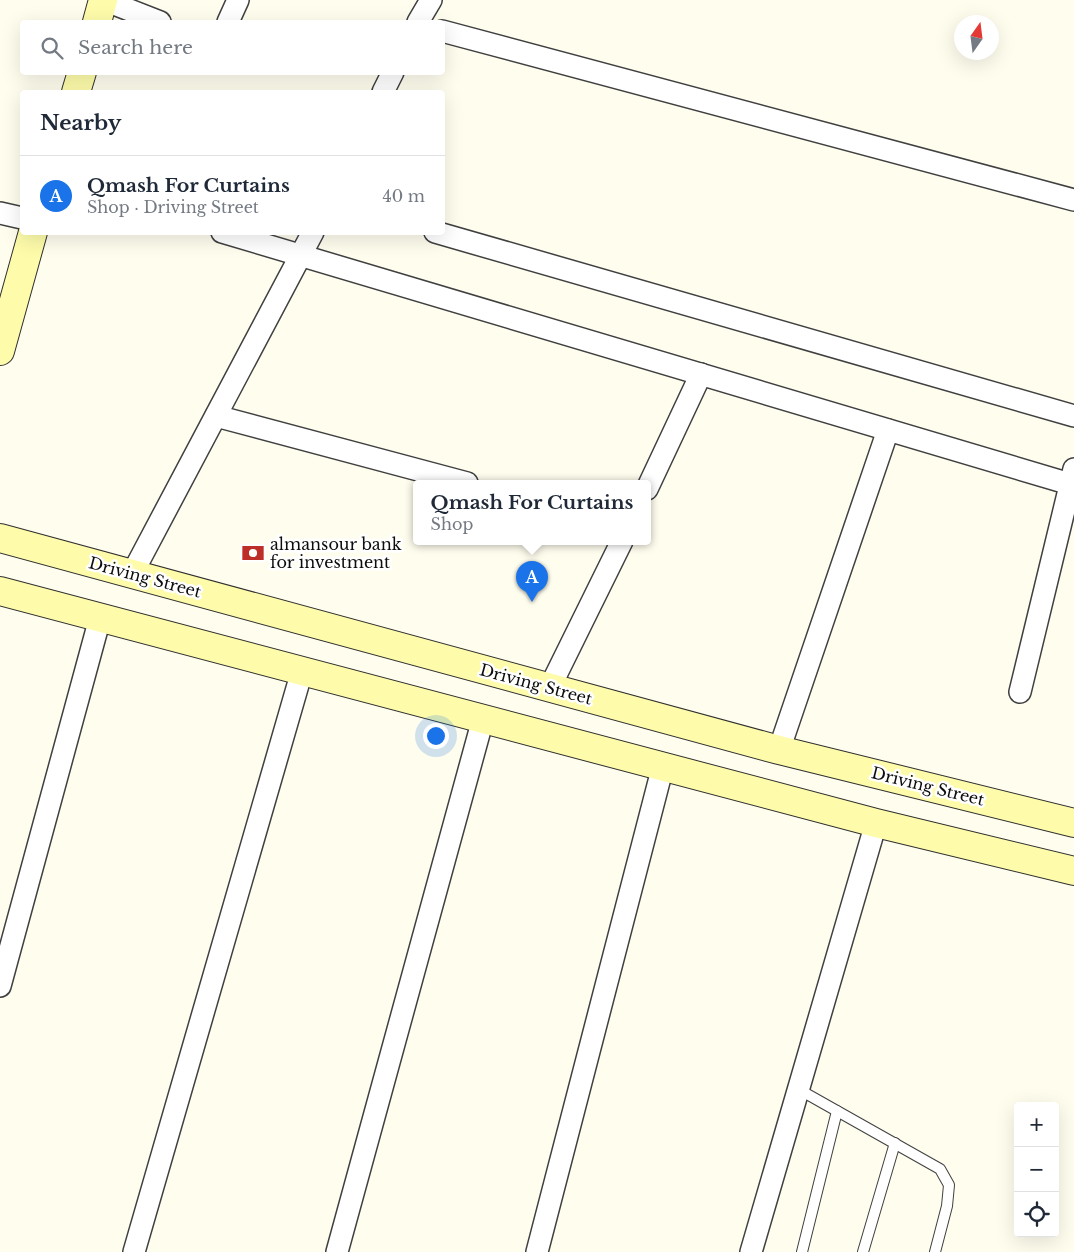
<!DOCTYPE html>
<html lang="en">
<head>
<meta charset="utf-8">
<style>
	:root { --surface:#fff; --page:#f2f2f3; --text:#1f2937; --muted:#747a83; --line:#e0e1e3; --accent:#1a73e8 }
	body { margin:0; font-family:"Libre Baskerville",serif; background:var(--page); color:var(--text) }
	.controls { position:absolute; right:15px; bottom:15px; display:grid; overflow:hidden; border-radius:5px; box-shadow:0 5px 20px #0002 }
	.controls button { width:45px; height:45px; display:grid; place-items:center; padding:0; border:0; border-bottom:1px solid var(--line); background:var(--surface); color:var(--text); font:25px sans-serif }
	.compass { position:absolute; left:954px; top:15px; width:45px; height:45px; border-radius:50%; background:var(--surface); box-shadow:0 5px 20px #0002; rotate:14deg }
	.you { position:absolute; left:435px; top:735px; width:18px; height:18px; margin:-12px; border:4px solid #fff; border-radius:50%; background:#1a73e8; box-shadow:0 0 0 8px #1a73e833 }
	.badge { display:grid; place-items:center; width:32px; height:32px; border-radius:50%; background:var(--accent); color:#fff; font-size:16px; font-weight:700 }
	.pin { position:absolute; translate:-50% -41px; filter:drop-shadow(0 1px 2px #0008) }
	.pin::after { content:''; position:absolute; top:26px; width:18px; height:15px; background:inherit; clip-path:polygon(0 0,100% 0,50% 100%) }
	.popup { position:absolute; left:413px; top:480px; width:238px; height:65px; box-sizing:border-box; display:grid; place-content:center; border-radius:5px; background:var(--surface); filter:drop-shadow(0 1px 4px #0005); font-size:16px; white-space:nowrap; color:var(--muted) }
	.popup b { font-size:19px; color:var(--text) }
	.popup::after { content:''; position:absolute; left:50%; top:100%; margin-left:-10px; border:10px solid transparent; border-top-color:var(--surface) }
	.list { margin:0; padding:0; list-style:none }
	h2 { display:flex; justify-content:space-between; align-items:center; height:65px; margin:0; padding:0 20px; font-size:21px }
	h2 small { font-size:16px; font-weight:400; color:var(--muted) }
	.list li { display:grid; grid-template-columns:32px 1fr auto; gap:15px; align-items:center; box-sizing:border-box; height:80px; padding:0 20px; border-top:1px solid var(--line) }
	.list b { display:block; font-size:19px; white-space:nowrap }
	.list p { margin:0; font-size:16px; white-space:nowrap; color:var(--muted) }
	.list em { font-size:16px; font-style:normal; color:var(--muted) }
	.icon { flex:none; width:28px; height:28px; fill:none; stroke:currentColor; stroke-width:2; stroke-linecap:round; stroke-linejoin:round }
	.map { position:relative; flex:none; width:1074px; height:1252px; overflow:hidden }
	.search { position:absolute; background:var(--surface); box-shadow:0 5px 20px #0002; left:20px; top:20px; width:425px; height:55px; display:flex; align-items:center; gap:12px; box-sizing:border-box; padding:0 18px; border-radius:5px; color:var(--muted); font-size:19px }
	.panel { position:absolute; background:var(--surface); box-shadow:0 5px 20px #0002; left:20px; top:90px; width:425px; height:145px; border-radius:5px }
	.map>svg:first-child { display:block }
	.lines { fill:none; stroke-linecap:round; stroke-linejoin:round }
	.lane-casing { stroke:#404040; stroke-width:12 }
	.street-casing { stroke:#404040; stroke-width:24 }
	.secondary-casing { stroke:#2f2f2f; stroke-width:30 }
	.lane { stroke:#fff; stroke-width:10 }
	.street { stroke:#fff; stroke-width:21 }
	.secondary { stroke:#fefcaa; stroke-width:28 }
	.labels { text-anchor:middle; stroke-width:5; stroke-linejoin:round; paint-order:stroke }
	.poi-label { font-size:16px; fill:#0d0d0d; stroke:#fff; text-anchor:start }
	.street-label { font-size:16px; fill:#0d0d0d; stroke:#fff }
</style>
</head>
<body>
<div class="map">
<svg width="1074" height="1252" viewBox="0 0 1074 1252">
	<rect width="100%" height="100%" fill="#fffdee"/>
	<g class="lines">
		<defs>
			<g id="lane">
				<polyline points="798,1089 940,1169 949,1185 947,1206 935,1252"/>
				<polyline points="802,1252 837,1111"/>
				<polyline points="863,1252 895,1143"/>
			</g>
			<g id="street">
				<polyline points="104,0 160,22"/>
				<polyline points="228,22 238,0"/>
				<polyline points="418,22 431,0"/>
				<polyline points="442,31 1074,200"/>
				<polyline points="383,92 393,72"/>
				<polyline points="0,213 22,218"/>
				<polyline points="222,232 1070,484"/>
				<polyline points="435,232 1074,416"/>
				<polyline points="216,416 467,483"/>
				<polyline points="647,489 701,374"/>
				<polyline points="132,574 313,232"/>
				<polyline points="550,687 622,541"/>
				<polyline points="1020,692 1074,469"/>
				<polyline points="779,750 888,430"/>
				<polyline points="0,986 100,618"/>
				<polyline points="134,1252 302,671"/>
				<polyline points="337,1252 483,719"/>
				<polyline points="537,1252 663,766"/>
				<polyline points="751,1252 876,823"/>
			</g>
			<g id="secondary">
				<polyline points="97,22 103,0"/>
				<polyline points="76,92 82,72"/>
				<polyline points="0,351 33,232"/>
				<polyline points="0,538 779,750 1074,823"/>
				<polyline points="0,591 876,823 1074,871"/>
			</g>
		</defs>
		<!-- lane casing -->
		<use href="#lane" class="lane-casing"/>
		<!-- street casing -->
		<use href="#street" class="street-casing"/>
		<!-- secondary casing -->
		<use href="#secondary" class="secondary-casing"/>
		<!-- lane -->
		<use href="#lane" class="lane"/>
		<!-- street -->
		<use href="#street" class="street"/>
		<!-- secondary -->
		<use href="#secondary" class="secondary"/>
	</g>
	<!-- icons -->
	<defs>
		<symbol id="bank-bare" viewBox="-9 -9 18 18"><path d="M-6-4H6V4H-6ZM0-2.3a2.3 2.3 0 1 0 0 4.6a2.3 2.3 0 1 0 0-4.6Z" fill="#bc2e27" stroke="#fff" stroke-width="2.5" paint-order="stroke"/></symbol>
	</defs>
	<g fill-rule="evenodd">
		<use href="#bank-bare" x="237" y="537" width="32" height="32"/>
	</g>
	<g class="labels">
		<!-- poi labels -->
		<g class="poi-label">
			<text x="270" y="550">almansour bank<tspan x="270" dy="18">for investment</tspan></text>
		</g>
		<!-- street labels -->
		<g class="street-label">
			<text transform="translate(145 577) rotate(15)" y="6">Driving Street</text>
			<text transform="translate(536 684) rotate(15)" y="6">Driving Street</text>
			<text transform="translate(928 786) rotate(14)" y="6">Driving Street</text>
		</g>
	</g>
</svg>
<div class="controls">
<button>+</button>
<button>−</button>
<button><svg class="icon" aria-label="locate" viewBox="0 0 24 24"><circle cx="12" cy="12" r="6"/><path d="M12 2v4M12 18v4M2 12h4M18 12h4"/></svg></button>
</div>
<svg class="compass" viewBox="-18 -18 36 36"><path d="M0-13l5 13h-10z" fill="#e53935"/><path d="M0 13l5-13h-10z" fill="#747a83"/></svg>
<div class="you"></div>
<div class="pin badge" style="left:532px;top:602px">A</div>
<div class="popup"><b>Qmash For Curtains</b>Shop</div>
<div class="search"><svg class="icon" aria-label="search" viewBox="0 0 24 24"><circle cx="10" cy="10" r="6"/><path d="M15 15l6 6"/></svg>Search here</div>
<section class="panel">
<h2>Nearby<small></small></h2>
<ul class="list">
<li><span class="badge">A</span><div><b>Qmash For Curtains</b><p>Shop · Driving Street</p></div><em>40 m</em></li>
</ul>
</section>
</div>
</body>
</html>
